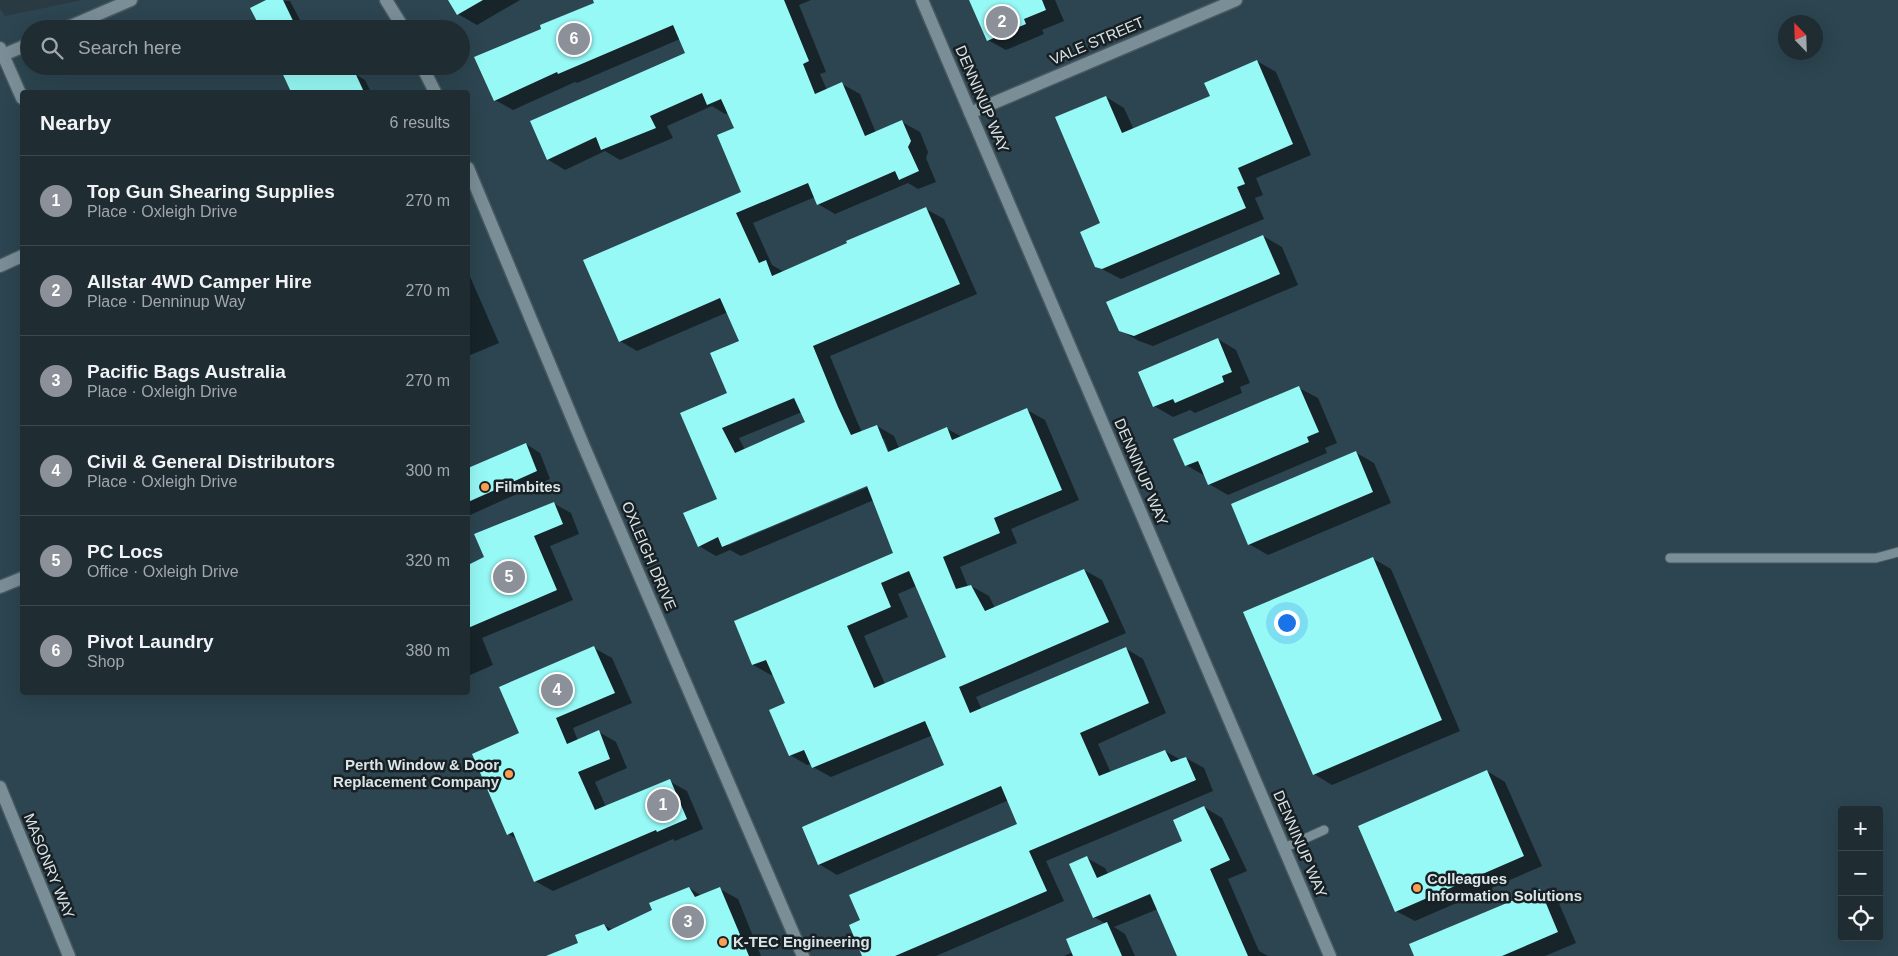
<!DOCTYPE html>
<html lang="en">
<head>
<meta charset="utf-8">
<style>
	:root { --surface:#1f2c32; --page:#2c383e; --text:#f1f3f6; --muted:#a1a7ac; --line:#3c484d; --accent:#8c9099 }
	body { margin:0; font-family:Helvetica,sans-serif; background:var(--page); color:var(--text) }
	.controls { position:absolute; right:15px; bottom:15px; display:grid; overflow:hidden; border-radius:5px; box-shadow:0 5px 20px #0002 }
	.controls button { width:45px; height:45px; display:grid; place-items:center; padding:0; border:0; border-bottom:1px solid var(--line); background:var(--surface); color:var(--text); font:25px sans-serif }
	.compass { position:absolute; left:1778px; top:15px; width:45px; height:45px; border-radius:50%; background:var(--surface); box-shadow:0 5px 20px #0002; rotate:337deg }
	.you { position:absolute; left:1286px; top:622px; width:18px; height:18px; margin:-12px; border:4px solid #fff; border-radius:50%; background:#1a73e8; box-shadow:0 0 0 8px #1a73e833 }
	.badge { display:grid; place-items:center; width:32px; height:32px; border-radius:50%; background:var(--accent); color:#fff; font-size:16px; font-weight:700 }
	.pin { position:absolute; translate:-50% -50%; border:2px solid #fff; box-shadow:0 1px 5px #0006 }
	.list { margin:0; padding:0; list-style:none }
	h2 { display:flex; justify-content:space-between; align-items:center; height:65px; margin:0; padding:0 20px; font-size:21px }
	h2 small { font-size:16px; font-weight:400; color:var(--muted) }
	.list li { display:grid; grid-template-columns:32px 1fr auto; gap:15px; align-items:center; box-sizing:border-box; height:90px; padding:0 20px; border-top:1px solid var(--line) }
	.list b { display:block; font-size:19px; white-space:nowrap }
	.list p { margin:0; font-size:16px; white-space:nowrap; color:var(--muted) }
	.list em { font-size:16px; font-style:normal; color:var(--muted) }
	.icon { flex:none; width:28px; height:28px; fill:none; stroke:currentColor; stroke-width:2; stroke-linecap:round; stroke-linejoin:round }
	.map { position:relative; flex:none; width:1898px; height:956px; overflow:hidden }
	.search { position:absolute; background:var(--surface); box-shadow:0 5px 20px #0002; left:20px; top:20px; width:450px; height:55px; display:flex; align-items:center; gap:12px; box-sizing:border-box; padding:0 18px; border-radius:28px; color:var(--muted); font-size:19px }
	.panel { position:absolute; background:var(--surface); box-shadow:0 5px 20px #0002; left:20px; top:90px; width:450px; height:605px; border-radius:5px }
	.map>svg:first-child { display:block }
	.built { fill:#2c4550; fill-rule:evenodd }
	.shadow { fill:#0007; fill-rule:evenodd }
	.building { fill:#96f9f6; fill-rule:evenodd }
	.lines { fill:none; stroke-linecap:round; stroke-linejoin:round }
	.lane-casing { stroke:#49585e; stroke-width:11 }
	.street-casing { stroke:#49585e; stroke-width:15 }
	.secondary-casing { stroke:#49585e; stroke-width:15 }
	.lane { stroke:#7a8e97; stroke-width:9 }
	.street { stroke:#7a8e97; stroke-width:12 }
	.secondary { stroke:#7a8e97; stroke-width:12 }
	.poi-dot { fill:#fc9d53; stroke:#182023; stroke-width:2 }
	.labels { text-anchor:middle; stroke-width:5; stroke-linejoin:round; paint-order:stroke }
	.street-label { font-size:15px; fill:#dae5ea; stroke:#182023 }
	.poi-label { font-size:15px; font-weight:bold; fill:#dae5ea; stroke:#182023; text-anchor:start }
</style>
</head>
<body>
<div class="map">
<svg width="1898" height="956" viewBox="0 0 1898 956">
	<rect width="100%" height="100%" fill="#293a42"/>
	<!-- built -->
	<path class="built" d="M82 0H1898V956H0V8L5 16ZM1786 22H1816V52H1786ZM29 29H461V66H29ZM22 92H468V692H22ZM1842 810H1879V937H1842Z"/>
	<!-- shadow -->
	<g class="shadow">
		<polygon points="269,0 290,1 300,20 305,23 307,29 262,29"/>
		<polygon points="449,0 520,0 477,25 458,14"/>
		<path d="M596 0H811L799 5 826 72 820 74 827 90 842 84 860 94 876 133 902 122 920 132 928 152 926 158 936 182 918 189 908 183 835 214 818 204 815 197 753 223 772 265 784 272 926 209 944 219 977 294 830 356 856 419 862 432 877 426 894 436 899 448 946 428 962 437 1027 410 1045 420 1079 500 1011 529 1017 543 960 567 968 587 971 586 989 596 995 608 1084 570 1102 580 1126 633 976 697 982 710 1125 648 1143 659 1166 713 1098 744 1111 773 1165 751 1181 760 1186 758 1204 768 1213 791 1046 861 1064 901 936 956H863L861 921 1019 824 1009 800 837 875 819 864 946 765 933 735 831 777 813 767 812 764 807 765 790 755 787 704 774 674 771 675 753 665 736 622 895 553 874 500 741 556 730 550 716 556 699 546 718 499 682 414 729 393 740 342 728 312 637 351 620 341 742 193 735 129 729 113 725 114 712 106 667 126 673 138 620 160 605 151 565 170 547 159 686 53 680 39 577 83 575 82 513 110 495 100 543 30 595 4ZM802 412 807 423 745 450 739 438ZM881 439H884L891 457 889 458ZM872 482 873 485 729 545H723ZM916 586 947 658 885 684 864 636 908 617 898 594Z"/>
		<polygon points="971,0 1055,0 1064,21 1042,30 1044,34 1006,50 988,40"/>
		<polygon points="1257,61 1276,72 1311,155 1256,178 1263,195 1255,198 1264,219 1121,279 1096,266 1101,224 1106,97 1124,108 1134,130 1211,97"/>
		<polygon points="280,66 355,74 365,80 371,92 292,92"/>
		<polygon points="1263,236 1282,247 1298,285 1153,346 1139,341 1120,330"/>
		<polygon points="468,272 499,343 468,356"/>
		<polygon points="1218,339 1236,350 1250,383 1240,387 1242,393 1195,413 1190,410 1173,417 1154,406"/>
		<polygon points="1299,388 1318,398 1337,443 1325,448 1327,453 1228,495 1209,484 1205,476 1186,465"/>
		<polygon points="526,444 540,453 550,479 468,516 468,469"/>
		<polygon points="1355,452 1374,463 1391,503 1268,555 1249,544"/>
		<polygon points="553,503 571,513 579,534 550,546 573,600 482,638 493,665 468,676 468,566 486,558"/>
		<polygon points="1372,558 1391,569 1460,731 1332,785 1314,774"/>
		<polygon points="594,648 612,658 632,703 573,728 578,741 599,732 616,742 627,768 595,782 606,807 669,781 687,791 703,829 675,841 673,839 553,891 535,881 517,839 508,834 521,734"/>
		<polygon points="1487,771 1505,782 1542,866 1415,921 1396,911"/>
		<polygon points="1204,807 1222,818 1247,871 1228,879 1259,951 1268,956 1178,956 1158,909 1114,927 1125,934 1135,956 1064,956 1073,952 1106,924 1094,917 1087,858 1105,868 1108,874 1183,841"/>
		<polygon points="689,888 702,896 720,889 738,899 761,956 569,956 579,943 604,925 613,930 654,910"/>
		<polygon points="1540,890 1558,901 1576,943 1545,956 1415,956"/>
	</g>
	<!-- building -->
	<g class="building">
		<polygon points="266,0 283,0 297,29 261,29 250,8"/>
		<polygon points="448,0 483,0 457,15"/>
		<path d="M593 0H784L809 61 803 64 815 94 842 82 865 136 902 120 911 141 908 147 919 171 899 180 895 171 817 205 808 183 736 213 759 263 766 260 772 276 847 243 846 241 926 207 960 284 813 346 838 407 851 435 877 425 888 452 947 427 952 440 1027 408 1062 490 994 518 1000 533 943 557 956 589 971 585 985 611 1084 569 1109 622 959 687 970 713 1126 647 1149 703 1080 733 1099 776 1165 750 1171 762 1186 757 1196 780 1029 851 1047 891 895 956H862L849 925 860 920 849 895 1017 824 1001 786 818 865 802 827 944 765 925 721 812 768 804 750 789 756 769 710 785 703 766 660 752 665 734 621 893 553 867 486 722 547 718 537 698 547 683 513 717 499 680 413 727 393 710 353 739 341 720 298 619 342 583 260 741 192 717 135 734 128 721 99 707 105 702 93 650 116 656 128 601 150 596 137 547 160 530 121 685 53 673 25 558 74 557 72 494 101 474 57 541 29 540 25 594 3ZM794 398 805 422 735 453 722 428ZM909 571 946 657 874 688 847 626 891 607 881 583Z"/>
		<polygon points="969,0 1042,0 1046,10 1024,19 1026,24 987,41"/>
		<polygon points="1257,60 1293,144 1238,168 1245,184 1237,187 1246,208 1102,269 1095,267 1080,232 1100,223 1055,117 1106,96 1122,133 1210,96 1204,83"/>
		<polygon points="279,66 352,66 364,92 291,92"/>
		<polygon points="1263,235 1280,274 1134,336 1119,331 1106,302"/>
		<polygon points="1218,338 1232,372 1222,376 1224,382 1175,403 1173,399 1153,407 1138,372"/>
		<polygon points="1299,386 1319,432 1307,437 1309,442 1208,485 1198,461 1185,466 1173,439"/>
		<polygon points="526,443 537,471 468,502 468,468"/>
		<polygon points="1356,451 1373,492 1248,545 1231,504"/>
		<polygon points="554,502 563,524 534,536 557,590 468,628 468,565 484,557 474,534"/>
		<polygon points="1373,557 1442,720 1313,775 1243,612"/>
		<polygon points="594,646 615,693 556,718 567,744 599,730 610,759 578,772 595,810 670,779 687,819 657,832 656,830 534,882 513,832 507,835 472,754 519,733 499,687"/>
		<polygon points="1487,770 1524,856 1395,912 1358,826"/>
		<polygon points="1204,806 1230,860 1210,869 1248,956 1177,956 1150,894 1093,918 1069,864 1087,856 1097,878 1182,841 1173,820"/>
		<polygon points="689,887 695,897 720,887 749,956 546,956 578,943 575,935 604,924 608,931 652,910 649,903"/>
		<polygon points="1540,889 1558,932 1502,956 1414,956 1409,944"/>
		<polygon points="1107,922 1122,956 1073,956 1066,939"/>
	</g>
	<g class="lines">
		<defs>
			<g id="lane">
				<polyline points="1670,558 1876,558 1898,552"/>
				<polyline points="1284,848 1324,830"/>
			</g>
			<g id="street">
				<polyline points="922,0 1330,956"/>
				<polyline points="64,29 131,0"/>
				<polyline points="0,48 22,98"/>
				<polyline points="3,55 29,44"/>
				<polyline points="970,113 1236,0"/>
				<polyline points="0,266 22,256"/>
				<polyline points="0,587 22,578"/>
				<polyline points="0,787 69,956"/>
			</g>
			<g id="secondary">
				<polyline points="386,0 404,29"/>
				<polyline points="422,66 435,92"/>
				<polyline points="468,168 585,449 803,956"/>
			</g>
		</defs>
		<!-- lane casing -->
		<use href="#lane" class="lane-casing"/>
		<!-- street casing -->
		<use href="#street" class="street-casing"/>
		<!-- secondary casing -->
		<use href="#secondary" class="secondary-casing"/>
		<!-- lane -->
		<use href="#lane" class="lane"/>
		<!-- street -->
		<use href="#street" class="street"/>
		<!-- secondary -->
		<use href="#secondary" class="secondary"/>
	</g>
	<!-- markers -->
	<g class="poi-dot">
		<circle cx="485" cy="487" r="5"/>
		<circle cx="509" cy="774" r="5"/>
		<circle cx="1417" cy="888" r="5"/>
		<circle cx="723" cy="942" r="5"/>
	</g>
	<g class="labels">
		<!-- street labels -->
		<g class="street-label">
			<text transform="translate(1097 41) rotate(-23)" y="5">VALE STREET</text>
			<text transform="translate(982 99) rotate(67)" y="5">DENNINUP WAY</text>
			<text transform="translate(1141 472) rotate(67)" y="5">DENNINUP WAY</text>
			<text transform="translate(649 556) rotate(67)" y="5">OXLEIGH DRIVE</text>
			<text transform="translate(1300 844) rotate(67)" y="5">DENNINUP WAY</text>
			<text transform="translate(49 866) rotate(68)" y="5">MASONRY WAY</text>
		</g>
		<!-- poi labels -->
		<g class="poi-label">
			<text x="495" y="492">Filmbites</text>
			<text x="499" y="770" text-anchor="end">Perth Window &amp; Door<tspan x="499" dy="17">Replacement Company</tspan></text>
			<text x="1427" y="884">Colleagues<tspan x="1427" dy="17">Information Solutions</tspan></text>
			<text x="733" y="947">K-TEC Engineering</text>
		</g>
	</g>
</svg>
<div class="controls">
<button>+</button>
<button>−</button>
<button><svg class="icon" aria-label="locate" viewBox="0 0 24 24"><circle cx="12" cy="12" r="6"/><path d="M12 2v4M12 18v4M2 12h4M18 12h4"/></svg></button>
</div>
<svg class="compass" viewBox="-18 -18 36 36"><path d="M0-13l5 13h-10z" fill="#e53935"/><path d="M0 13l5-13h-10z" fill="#a1a7ac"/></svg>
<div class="you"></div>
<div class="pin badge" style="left:663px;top:805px">1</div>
<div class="pin badge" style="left:1002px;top:22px">2</div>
<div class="pin badge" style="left:688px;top:922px">3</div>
<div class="pin badge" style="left:557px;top:690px">4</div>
<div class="pin badge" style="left:509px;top:577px">5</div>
<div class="pin badge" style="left:574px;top:39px">6</div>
<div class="search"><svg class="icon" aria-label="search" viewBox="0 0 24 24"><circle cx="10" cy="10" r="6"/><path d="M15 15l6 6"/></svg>Search here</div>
<section class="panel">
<h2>Nearby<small>6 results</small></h2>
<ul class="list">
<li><span class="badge">1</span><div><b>Top Gun Shearing Supplies</b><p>Place · Oxleigh Drive</p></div><em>270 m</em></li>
<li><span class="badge">2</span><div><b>Allstar 4WD Camper Hire</b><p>Place · Denninup Way</p></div><em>270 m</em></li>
<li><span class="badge">3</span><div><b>Pacific Bags Australia</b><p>Place · Oxleigh Drive</p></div><em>270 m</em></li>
<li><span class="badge">4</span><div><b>Civil &amp; General Distributors</b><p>Place · Oxleigh Drive</p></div><em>300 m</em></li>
<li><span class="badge">5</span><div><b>PC Locs</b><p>Office · Oxleigh Drive</p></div><em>320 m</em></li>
<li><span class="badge">6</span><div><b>Pivot Laundry</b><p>Shop</p></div><em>380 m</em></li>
</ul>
</section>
</div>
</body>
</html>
